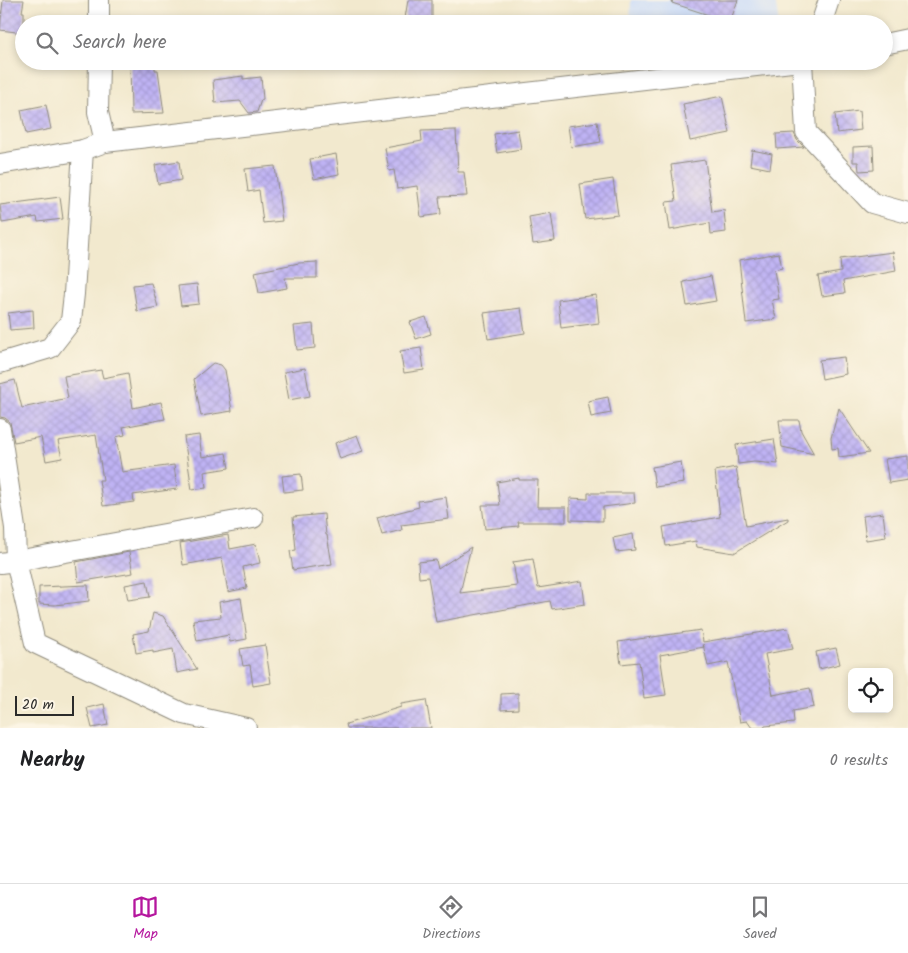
<!DOCTYPE html>
<html lang="en">
<head>
<meta charset="utf-8">
<style>
	:root { --surface:#fff; --page:#f2f2f2; --text:#202124; --muted:#757577; --line:#e0e0e0; --accent:#b5179e }
	body { margin:0; font-family:Kalam,sans-serif; background:var(--page); color:var(--text) }
	.controls { position:absolute; right:15px; bottom:15px; display:grid; overflow:hidden; border-radius:8px; box-shadow:0 2px 8px #0003 }
	.controls button { width:45px; height:45px; display:grid; place-items:center; padding:0; border:0; border-bottom:1px solid var(--line); background:var(--surface); color:var(--text); font:25px sans-serif }
	.scale { position:absolute; left:15px; bottom:12px; width:59px; box-sizing:border-box; padding-left:5px; border:2px solid #2b2b2b; border-top:0; font-size:14px; line-height:18px; white-space:nowrap; color:#2b2b2b; -webkit-text-stroke:4px #fcf5e5; paint-order:stroke }
	.list { margin:0; padding:0; list-style:none }
	h2 { display:flex; justify-content:space-between; align-items:center; height:65px; margin:0; padding:0 20px; font-size:21px }
	h2 small { font-size:16px; font-weight:400; color:var(--muted) }
	.icon { flex:none; width:28px; height:28px; fill:none; stroke:currentColor; stroke-width:2; stroke-linecap:round; stroke-linejoin:round }
	.map { position:relative; flex:none; width:908px; height:728px; overflow:hidden }
	.search { position:absolute; background:var(--surface); box-shadow:0 2px 8px #0003; left:15px; right:15px; top:15px; height:55px; display:flex; align-items:center; gap:12px; box-sizing:border-box; padding:0 18px; border-radius:28px; color:var(--muted); font-size:19px }
	.sheet { height:155px; background:var(--surface) }
	nav { display:flex; justify-content:space-around; align-items:center; box-sizing:border-box; height:70px; border-top:1px solid var(--line); background:var(--surface); font-size:14px; color:var(--muted) }
	nav a { display:grid; justify-items:center; gap:2px }
	nav .on { color:var(--accent) }
	.map>svg:first-child { display:block }
	.built { fill:#cadcf9 }
	.building { fill:url(#building-cross-hatch) }
	.lines { fill:none; stroke-linecap:round; stroke-linejoin:round }
	.street-casing { stroke:#8e8a7c; stroke-width:22 }
	.street { stroke:#fff; stroke-width:20 }
</style>
</head>
<body>
<div class="map">
<svg width="908" height="728" viewBox="0 0 908 728">
	<defs>
		<pattern id="building-cross-hatch" width="8" height="8" patternUnits="userSpaceOnUse" patternTransform="scale(1.25)"><rect width="8" height="8" fill="#bfb3f4"/><path d="M0 0l8 8M0 8l8-8" fill="none" stroke="#a49ad1"/></pattern>
	</defs>
	<rect width="100%" height="100%" fill="#fcf5e5"/>
	<filter id="ink" filterUnits="userSpaceOnUse"><feTurbulence type="fractalNoise" baseFrequency=".02" numOctaves="2"/><feDisplacementMap in="SourceGraphic" scale="10" xChannelSelector="R" yChannelSelector="G"/><feConvolveMatrix kernelMatrix="1 2 1 2 8 2 1 2 1" color-interpolation-filters="sRGB"/></filter>
	<filter id="wash" filterUnits="userSpaceOnUse"><feTurbulence type="fractalNoise" baseFrequency=".0096" numOctaves="4" result="noise"/><feDisplacementMap in="SourceGraphic" scale="20" xChannelSelector="R" yChannelSelector="G"/><feGaussianBlur stdDeviation="1.12" result="paint"/><feColorMatrix in="noise" values="0 0 0 0 0 0 0 0 0 0 0 0 0 0 0 0 0 1.4 0 .05"/><feComposite in="paint" operator="in"/></filter>
	<g filter="url(#wash)">
		<rect width="100%" height="100%" fill="#f2e9ce"/>
		<!-- built -->
		<polygon class="built" points="631,0 775,0 779,24 630,24"/>
		<g id="blocks">
			<!-- building -->
			<g class="building">
				<polygon points="3,0 24,0 22,12 24,12 24,33 0,30"/>
				<polygon points="408,0 432,0 432,22 405,18"/>
				<polygon points="673,0 738,0 730,22 672,3"/>
				<polygon points="130,61 155,61 155,70 158,70 164,113 131,114"/>
				<polygon points="243,76 243,79 261,77 263,99 261,100 257,112 249,113 240,101 215,103 213,80"/>
				<polygon points="722,96 730,133 690,141 683,104"/>
				<polygon points="46,105 51,129 26,134 21,110"/>
				<polygon points="859,111 861,130 837,133 835,114"/>
				<polygon points="597,122 601,142 571,147 568,126"/>
				<polygon points="456,130 458,172 464,172 467,196 439,197 441,214 421,217 417,186 397,189 394,170 389,171 385,148 422,141 421,131"/>
				<polygon points="518,130 521,149 497,153 494,134"/>
				<polygon points="794,133 797,140 804,147 777,149 776,134"/>
				<polygon points="873,146 874,170 859,171 858,162 853,162 853,147"/>
				<polygon points="752,150 772,154 770,169 750,165"/>
				<polygon points="336,154 339,174 314,179 310,159"/>
				<polygon points="705,160 712,212 724,210 726,232 711,234 710,223 670,230 666,202 676,201 671,165"/>
				<polygon points="179,161 181,180 158,184 155,165"/>
				<polygon points="275,166 282,221 263,223 259,190 248,192 245,169"/>
				<polygon points="613,179 618,215 585,219 580,184"/>
				<polygon points="60,197 63,219 38,222 37,217 2,223 0,205"/>
				<polygon points="551,213 555,241 533,244 529,217"/>
				<polygon points="893,252 896,271 843,281 845,293 822,296 818,276 841,272 840,259"/>
				<polygon points="779,253 782,268 774,270 779,299 772,300 776,319 746,323 739,260"/>
				<polygon points="317,262 317,278 285,278 287,288 259,293 255,272 299,263"/>
				<polygon points="711,276 716,301 687,306 683,282"/>
				<polygon points="151,283 158,307 137,311 133,285"/>
				<polygon points="197,284 199,304 181,306 178,286"/>
				<polygon points="596,295 599,323 561,328 558,300"/>
				<polygon points="521,308 525,333 488,339 484,313"/>
				<polygon points="33,310 34,328 10,330 8,313"/>
				<polygon points="426,317 431,334 416,339 410,322"/>
				<polygon points="313,324 315,348 297,350 294,326"/>
				<polygon points="421,348 424,370 404,373 400,351"/>
				<polygon points="844,357 846,374 822,379 819,360"/>
				<polygon points="213,363 221,365 225,370 232,411 201,416 194,379"/>
				<polygon points="305,368 310,396 289,400 284,372"/>
				<polygon points="101,370 103,378 128,373 133,408 161,402 165,419 123,427 125,435 116,437 122,472 174,465 177,489 133,495 134,502 103,506 99,480 103,480 96,435 58,441 62,458 46,461 41,437 14,442 10,422 5,418 0,417 0,384 15,380 22,408 68,398 64,376"/>
				<polygon points="608,397 611,413 591,417 588,401"/>
				<polygon points="839,408 869,453 839,457 838,448 832,449 831,438"/>
				<polygon points="779,420 799,420 801,431 814,454 782,447"/>
				<polygon points="199,435 202,457 226,453 229,468 204,472 206,488 192,490 184,437"/>
				<polygon points="357,435 363,451 340,459 335,443"/>
				<polygon points="774,439 778,464 754,462 738,464 736,445"/>
				<polygon points="908,456 908,480 889,483 885,459"/>
				<polygon points="681,462 684,483 655,487 652,467"/>
				<polygon points="736,467 746,526 788,518 788,520 734,553 697,547 696,541 666,546 663,527 720,517 715,471"/>
				<polygon points="301,474 303,490 284,492 282,476"/>
				<polygon points="519,478 519,480 538,480 537,507 566,507 566,522 518,522 519,526 485,529 482,505 500,505 497,482"/>
				<polygon points="588,493 634,493 635,503 603,507 603,521 570,520 570,498 588,499"/>
				<polygon points="446,497 449,519 401,525 402,530 382,535 377,518 419,507 418,501"/>
				<polygon points="883,513 886,537 866,540 863,516"/>
				<polygon points="324,514 326,535 327,535 332,564 293,570 290,551 296,550 293,517"/>
				<polygon points="633,534 635,550 616,552 613,538"/>
				<polygon points="228,535 230,549 256,544 260,563 243,567 247,588 228,592 222,558 183,565 180,543"/>
				<polygon points="471,547 460,593 517,586 513,562 533,559 538,588 582,581 585,604 552,609 550,601 436,622 428,577 419,578 418,562 436,560 438,569"/>
				<polygon points="129,552 133,573 78,582 76,562"/>
				<polygon points="147,581 150,597 128,600 125,585"/>
				<polygon points="88,585 89,601 55,605 39,604 39,587"/>
				<polygon points="241,598 247,639 230,642 229,635 197,641 193,620 221,617 219,602"/>
				<polygon points="153,613 163,616 197,669 177,673 173,649 153,653 153,650 136,653 133,634 149,631"/>
				<polygon points="788,628 793,649 765,654 773,695 810,688 814,707 793,711 794,723 765,726 764,728 752,728 747,721 740,722 728,662 708,666 703,644 704,647 660,655 666,695 644,698 639,662 621,664 618,642 701,630 703,642"/>
				<polygon points="265,645 271,683 253,686 250,665 243,666 240,649"/>
				<polygon points="836,648 840,664 819,669 816,652"/>
				<polygon points="518,693 518,709 501,710 501,694"/>
				<polygon points="426,700 431,728 347,728 346,724 401,707 401,704"/>
				<polygon points="104,704 108,725 92,728 87,708"/>
			</g>
		</g>
	</g>
	<g filter="url(#ink)">
		<use href="#blocks" fill-opacity="0" stroke="#8e8a7c" stroke-width="1"/>
		<g class="lines">
			<defs>
				<g id="street">
					<polyline points="99,24 99,0"/>
					<polyline points="821,24 829,0"/>
					<polyline points="884,44 908,39"/>
					<polyline points="99,61 98,112 105,142"/>
					<polyline points="802,61 806,132 872,203 908,213"/>
					<polyline points="0,164 83,150 105,142 800,61"/>
					<polyline points="0,363 50,348 71,321 74,294 83,150"/>
					<polyline points="0,429 15,528 16,561 35,643 184,714 246,728"/>
					<polyline points="0,563 16,561 253,518"/>
				</g>
			</defs>
			<!-- street casing -->
			<use href="#street" class="street-casing"/>
			<!-- street -->
			<use href="#street" class="street"/>
		</g>
	</g>
</svg>
<div class="controls">
<button><svg class="icon" aria-label="locate" viewBox="0 0 24 24"><circle cx="12" cy="12" r="6"/><path d="M12 2v4M12 18v4M2 12h4M18 12h4"/></svg></button>
</div>
<div class="scale">20 m</div>
<div class="search"><svg class="icon" aria-label="search" viewBox="0 0 24 24"><circle cx="10" cy="10" r="6"/><path d="M15 15l6 6"/></svg>Search here</div>
</div>
<section class="sheet">
<h2>Nearby<small>0 results</small></h2>
<ul class="list">
</ul>
</section>
<nav>
<a class="on"><svg class="icon" aria-label="map" viewBox="0 0 24 24"><path d="M3 6l6-2 6 2 6-2v14l-6 2-6-2-6 2zM9 4v14M15 6v14"/></svg>Map</a>
<a><svg class="icon" aria-label="directions" viewBox="0 0 24 24"><path d="M12 3l9 9-9 9-9-9zM9 14v-3h6M13 9l2 2-2 2"/></svg>Directions</a>
<a><svg class="icon" aria-label="saved" viewBox="0 0 24 24"><path d="M7 4h10v16l-5-4-5 4z"/></svg>Saved</a>
</nav>
</body>
</html>
